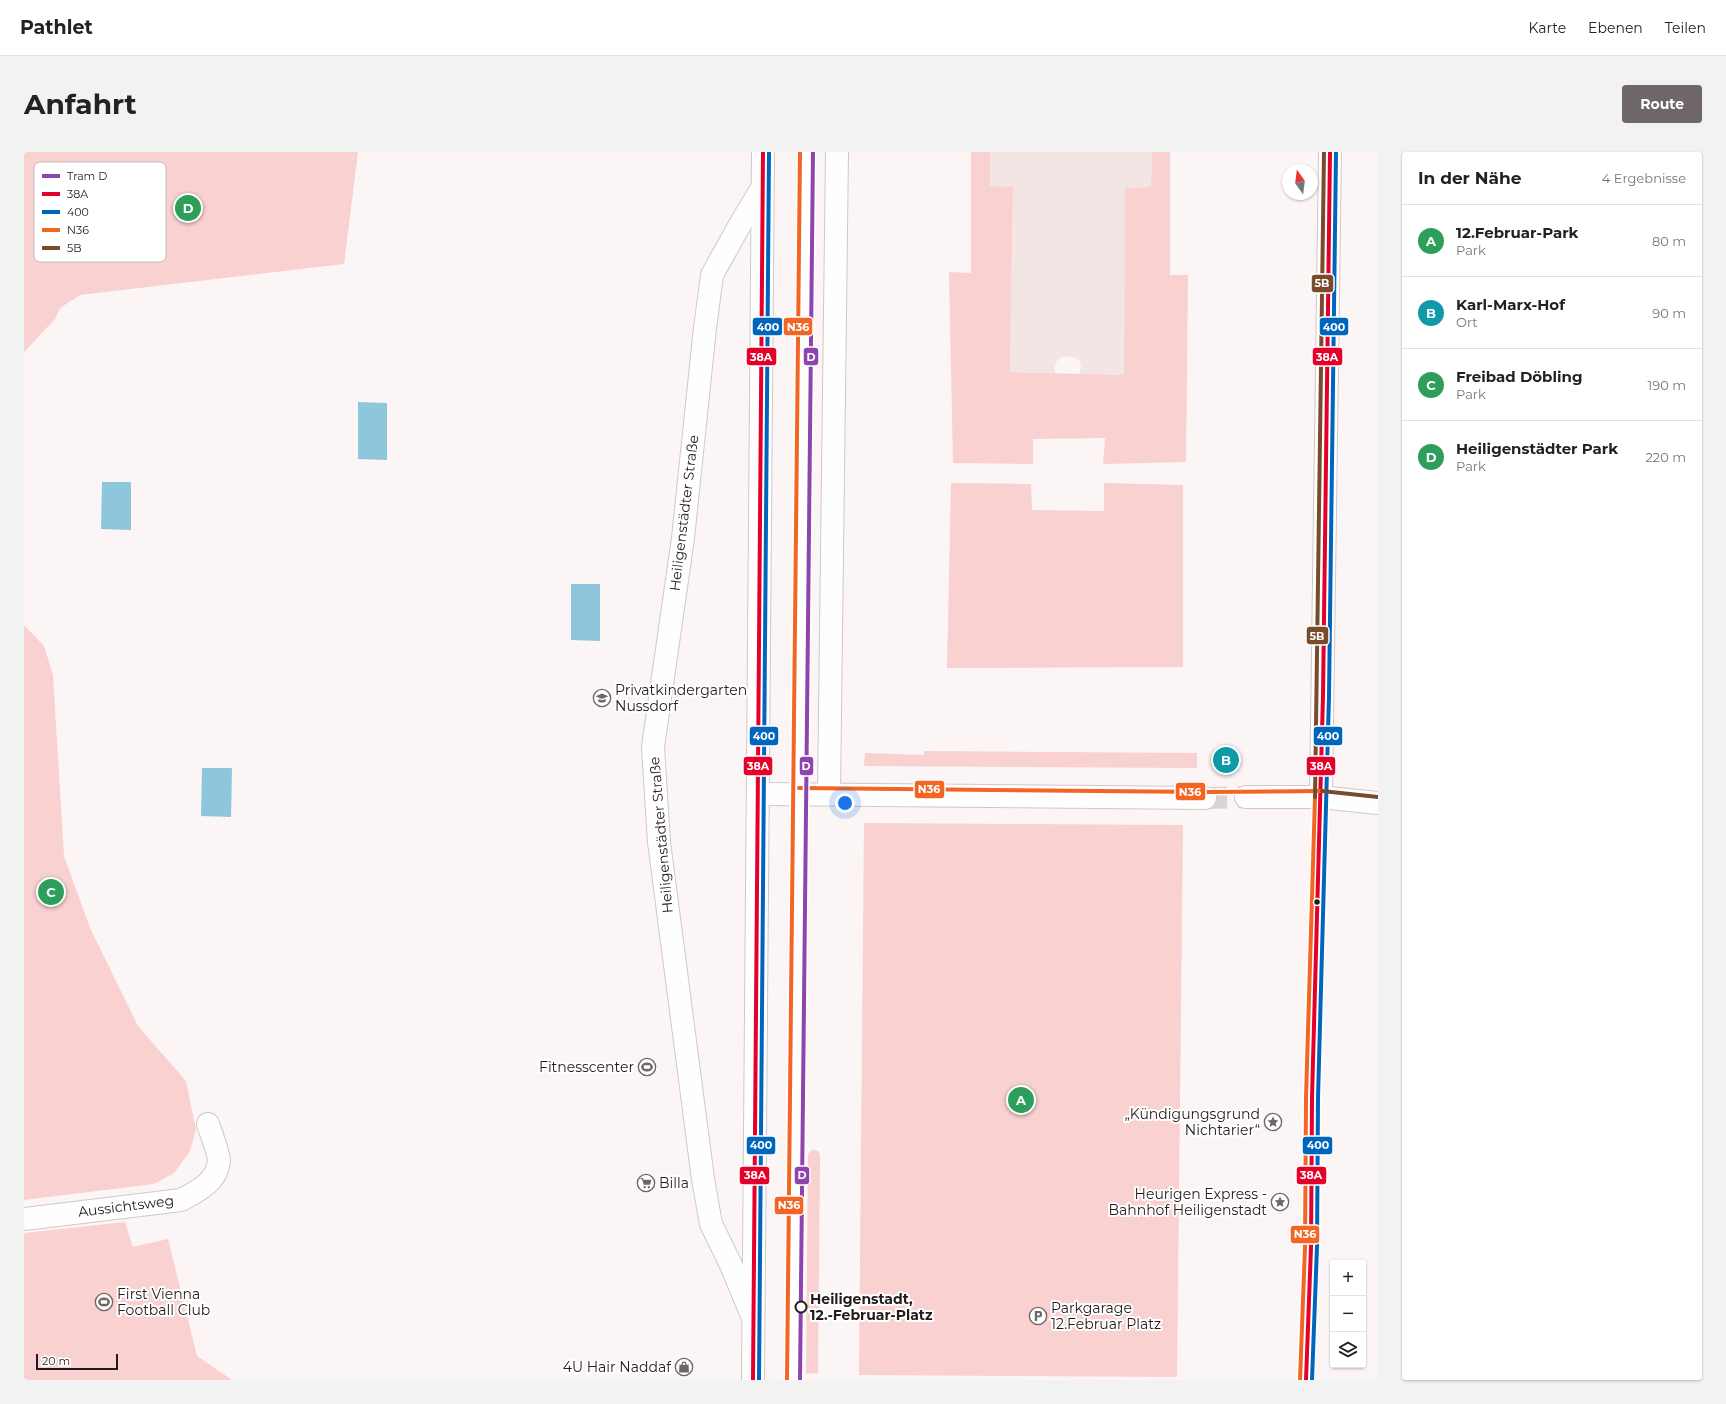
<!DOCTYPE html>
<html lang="de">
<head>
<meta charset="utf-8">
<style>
	:root { --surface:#fff; --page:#f2f2f2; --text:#222; --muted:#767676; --line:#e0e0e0; --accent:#6f6767 }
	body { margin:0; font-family:Montserrat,sans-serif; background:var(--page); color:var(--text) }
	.controls { position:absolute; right:12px; bottom:12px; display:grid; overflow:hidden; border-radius:4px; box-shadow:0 1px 3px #0004 }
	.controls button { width:36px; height:36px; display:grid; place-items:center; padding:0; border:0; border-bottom:1px solid var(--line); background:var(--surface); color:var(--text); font:20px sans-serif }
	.compass { position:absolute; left:1258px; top:12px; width:36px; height:36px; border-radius:50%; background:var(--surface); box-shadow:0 1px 3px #0004; rotate:346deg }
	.scale { position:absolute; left:12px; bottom:10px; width:82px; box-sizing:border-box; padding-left:4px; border:2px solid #231a1a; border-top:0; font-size:11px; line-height:14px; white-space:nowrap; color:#231a1a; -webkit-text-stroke:3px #fff; paint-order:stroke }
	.you { position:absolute; left:821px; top:651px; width:14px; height:14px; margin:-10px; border:3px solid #fff; border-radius:50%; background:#1a73e8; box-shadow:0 0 0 6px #1a73e833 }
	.badge { display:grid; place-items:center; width:26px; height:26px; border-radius:50%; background:var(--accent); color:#fff; font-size:13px; font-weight:700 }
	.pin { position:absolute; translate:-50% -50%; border:2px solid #fff; box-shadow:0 1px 4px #0006 }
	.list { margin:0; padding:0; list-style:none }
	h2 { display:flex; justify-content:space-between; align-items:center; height:52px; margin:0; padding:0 16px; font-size:17px }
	h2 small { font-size:13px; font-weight:400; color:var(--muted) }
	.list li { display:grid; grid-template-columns:26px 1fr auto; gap:12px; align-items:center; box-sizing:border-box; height:72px; padding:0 16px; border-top:1px solid var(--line) }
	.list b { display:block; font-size:15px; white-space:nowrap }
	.list p { margin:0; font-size:13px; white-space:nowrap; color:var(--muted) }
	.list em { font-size:13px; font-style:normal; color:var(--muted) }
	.icon { flex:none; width:22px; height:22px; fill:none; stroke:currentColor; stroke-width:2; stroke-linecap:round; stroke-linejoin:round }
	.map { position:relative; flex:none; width:1354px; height:1228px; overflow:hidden; border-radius:4px }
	header { display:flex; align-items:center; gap:24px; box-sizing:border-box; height:56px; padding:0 20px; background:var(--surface); border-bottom:1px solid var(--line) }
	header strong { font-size:19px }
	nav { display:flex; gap:22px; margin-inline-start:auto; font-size:14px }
	.intro { display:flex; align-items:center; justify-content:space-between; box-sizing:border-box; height:96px; padding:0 24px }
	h1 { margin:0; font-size:28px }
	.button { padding:10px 18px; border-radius:4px; background:var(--accent); color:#fff; font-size:14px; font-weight:700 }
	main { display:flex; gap:24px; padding:0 24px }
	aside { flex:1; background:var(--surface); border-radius:4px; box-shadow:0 1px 3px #0004 }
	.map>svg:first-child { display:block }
	.built { fill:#f3e5e4 }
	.green { fill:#f9d1d1 }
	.water { fill:#8ec6dc }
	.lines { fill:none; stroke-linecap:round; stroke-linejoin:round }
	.tertiary-tunnel { stroke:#dbd4d4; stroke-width:22; stroke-dasharray:22 11; stroke-linecap:butt }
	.service-casing { stroke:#d0c8c8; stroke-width:14 }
	.minor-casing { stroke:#d0c8c8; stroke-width:24 }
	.tertiary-casing { stroke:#d0c8c8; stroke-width:24 }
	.secondary-casing { stroke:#d0c8c8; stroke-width:24 }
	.service { stroke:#fefefe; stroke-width:12 }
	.minor { stroke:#fefefe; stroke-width:22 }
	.tertiary { stroke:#fefefe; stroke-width:22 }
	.secondary { stroke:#fefefe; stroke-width:22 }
	.bus-1-casing { stroke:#fff; stroke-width:7 }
	.bus-2-casing { stroke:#fff; stroke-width:7 }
	.bus-3-casing { stroke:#fff; stroke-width:7 }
	.bus-4-casing { stroke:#fff; stroke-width:7 }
	.bus-1 { stroke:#e4002b; stroke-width:4 }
	.bus-2 { stroke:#0065bd; stroke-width:4 }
	.bus-3 { stroke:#f26522; stroke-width:4 }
	.bus-4 { stroke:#7a4b2a; stroke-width:4 }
	.tram-1-casing { stroke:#fff; stroke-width:7 }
	.tram-1 { stroke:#8e44ad; stroke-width:4 }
	.bus-dot { fill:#231a1a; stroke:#fff; stroke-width:1.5 }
	.stop-dot { fill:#fff; stroke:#231a1a; stroke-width:2 }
	.labels { text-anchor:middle; stroke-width:4; stroke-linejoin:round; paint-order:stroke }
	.street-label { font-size:14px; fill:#231a1a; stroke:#fff }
	.poi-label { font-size:14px; fill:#231a1a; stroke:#fff; text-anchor:start }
	.stop-label { font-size:14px; font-weight:bold; fill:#231a1a; stroke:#fff; text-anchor:start }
	.key { fill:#fff; stroke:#bdbaba; stroke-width:1 }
	.key-label { font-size:11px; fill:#231a1a }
	.line-badge { stroke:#fff; stroke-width:1.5 }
	.badge-label { font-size:11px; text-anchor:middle; font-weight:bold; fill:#fff }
</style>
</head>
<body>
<header>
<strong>Pathlet</strong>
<nav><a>Karte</a><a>Ebenen</a><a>Teilen</a></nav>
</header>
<div class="intro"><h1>Anfahrt</h1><a class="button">Route</a></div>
<main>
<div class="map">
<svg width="1354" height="1228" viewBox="0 0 1354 1228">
	<rect width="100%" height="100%" fill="#fbf5f5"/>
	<!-- built -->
	<polygon class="built" points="966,0 1128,0 1127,35 1101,36 1100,223 1056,222 1057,214 1056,210 1052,206 1044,204 1038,205 1033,209 1031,213 1031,221 986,220 989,36 966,34"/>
	<!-- green -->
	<g class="green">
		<polygon points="0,0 334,0 320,112 56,143 36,156 31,167 0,200"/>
		<polygon points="947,0 966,0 966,34 989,35 986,220 1100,223 1101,36 1127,35 1128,0 1146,0 1146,123 1164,123 1162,310 1079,312 1081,286 1009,287 1009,312 929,311 925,120 947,121"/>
		<polygon points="927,331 1007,332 1008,358 1080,359 1080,331 1159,333 1159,515 923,516"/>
		<polygon points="0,473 20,494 29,523 40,704 66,776 114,874 162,929 172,978 165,1001 150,1021 130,1032 0,1048"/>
		<polygon points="900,599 1173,601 1173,616 840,614 841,601 900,603"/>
		<polygon points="840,671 1159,673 1153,1225 835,1223"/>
		<polygon points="789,997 795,1000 796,1005 794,1221 782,1222 784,1002"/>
		<polygon points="101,1070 109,1095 144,1087 173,1204 208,1228 0,1228 0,1081"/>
	</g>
	<!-- water -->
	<g class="water">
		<polygon points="334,250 363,251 363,308 334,307"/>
		<polygon points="78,330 107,330 107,378 77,377"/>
		<polygon points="547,432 576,432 576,489 547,488"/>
		<polygon points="178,616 208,616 207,665 177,664"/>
	</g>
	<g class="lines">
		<!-- tertiary-tunnel -->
		<polyline class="tertiary-tunnel" points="1181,646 1222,645"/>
		<defs>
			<g id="service">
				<polyline points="769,1228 782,0"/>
				<polyline points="1282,1228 1287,1095 1288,946 1297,645"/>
			</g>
			<g id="minor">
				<polyline points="805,642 813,0"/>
				<polyline points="1297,645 1306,0"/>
				<path d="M0 1067 157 1048C174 1039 193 1030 195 1009 195 1001 187 981 184 972"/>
				<polyline points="729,1166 707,1113 687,1072 679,1027 635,690 629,595 659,386 681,176 688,123 718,69 738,36"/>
			</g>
			<g id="tertiary">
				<polyline points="734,642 1181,646"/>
				<polyline points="1222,645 1297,645 1354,651"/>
			</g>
			<polyline id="secondary" points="729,1228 739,0"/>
		</defs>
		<!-- service casing -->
		<use href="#service" class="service-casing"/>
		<!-- minor casing -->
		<use href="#minor" class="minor-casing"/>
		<!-- tertiary casing -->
		<use href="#tertiary" class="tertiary-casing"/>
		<!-- secondary casing -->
		<use href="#secondary" class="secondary-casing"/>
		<!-- service -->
		<use href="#service" class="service"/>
		<!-- minor -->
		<use href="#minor" class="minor"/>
		<!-- tertiary -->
		<use href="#tertiary" class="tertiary"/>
		<!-- secondary -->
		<use href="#secondary" class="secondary"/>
		<defs>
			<g id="bus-1">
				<polyline points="729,1228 739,0"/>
				<polyline points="1282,1228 1287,1095 1288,946 1299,544 1306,0"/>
			</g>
			<g id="bus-2">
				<polyline points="735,1228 745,0"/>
				<polyline points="1288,1228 1293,1095 1294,946 1305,544 1312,0"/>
			</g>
			<g id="bus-3">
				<polyline points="775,636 1181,640 1297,639"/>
				<polyline points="763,1228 776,0"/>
				<polyline points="1276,1228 1281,1095 1282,946 1291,645"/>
			</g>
			<g id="bus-4">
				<polyline points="1298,639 1354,645"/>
				<polyline points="1291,645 1300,0"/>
			</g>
		</defs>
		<!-- bus-1 casing -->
		<use href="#bus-1" class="bus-1-casing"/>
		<!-- bus-2 casing -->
		<use href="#bus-2" class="bus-2-casing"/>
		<!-- bus-3 casing -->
		<use href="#bus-3" class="bus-3-casing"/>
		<!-- bus-4 casing -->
		<use href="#bus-4" class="bus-4-casing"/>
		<!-- bus-1 -->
		<use href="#bus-1" class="bus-1"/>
		<!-- bus-2 -->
		<use href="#bus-2" class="bus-2"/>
		<!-- bus-3 -->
		<use href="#bus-3" class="bus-3"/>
		<!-- bus-4 -->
		<use href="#bus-4" class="bus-4"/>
		<defs>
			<polyline id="tram-1" points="776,1228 789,0"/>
		</defs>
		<!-- tram-1 casing -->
		<use href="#tram-1" class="tram-1-casing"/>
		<!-- tram-1 -->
		<use href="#tram-1" class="tram-1"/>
	</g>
	<!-- icons -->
	<defs>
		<symbol id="school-ring" viewBox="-11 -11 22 22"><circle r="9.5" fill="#fff" stroke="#6f6767" stroke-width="1.5"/><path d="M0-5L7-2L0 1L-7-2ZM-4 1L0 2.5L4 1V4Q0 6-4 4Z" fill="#6f6767"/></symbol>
		<symbol id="stadium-ring" viewBox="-11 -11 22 22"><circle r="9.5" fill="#fff" stroke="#6f6767" stroke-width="1.5"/><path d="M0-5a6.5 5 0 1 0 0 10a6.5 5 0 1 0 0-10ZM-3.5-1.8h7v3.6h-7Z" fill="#6f6767"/></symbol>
		<symbol id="sight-ring" viewBox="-11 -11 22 22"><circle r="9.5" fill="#fff" stroke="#6f6767" stroke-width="1.5"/><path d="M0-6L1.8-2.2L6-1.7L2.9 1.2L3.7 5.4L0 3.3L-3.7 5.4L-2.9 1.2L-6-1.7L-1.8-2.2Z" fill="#6f6767"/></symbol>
		<symbol id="supermarket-ring" viewBox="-11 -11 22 22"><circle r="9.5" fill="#fff" stroke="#6f6767" stroke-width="1.5"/><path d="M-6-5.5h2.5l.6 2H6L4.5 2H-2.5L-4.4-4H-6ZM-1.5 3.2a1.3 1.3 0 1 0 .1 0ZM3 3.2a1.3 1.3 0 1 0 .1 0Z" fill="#6f6767"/></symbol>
		<symbol id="parking-ring" viewBox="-11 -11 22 22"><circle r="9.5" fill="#fff" stroke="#6f6767" stroke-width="1.5"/><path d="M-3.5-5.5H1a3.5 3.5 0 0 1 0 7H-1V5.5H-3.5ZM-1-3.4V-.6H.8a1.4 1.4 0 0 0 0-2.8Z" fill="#6f6767"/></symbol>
		<symbol id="shop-ring" viewBox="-11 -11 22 22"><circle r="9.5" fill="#fff" stroke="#6f6767" stroke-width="1.5"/><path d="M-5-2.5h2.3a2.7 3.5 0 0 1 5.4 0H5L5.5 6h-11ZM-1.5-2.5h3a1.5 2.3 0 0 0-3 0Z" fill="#6f6767"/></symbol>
	</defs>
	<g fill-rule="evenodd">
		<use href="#school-ring" x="568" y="536" width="20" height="20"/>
		<use href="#stadium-ring" x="613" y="905" width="20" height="20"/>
		<use href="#sight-ring" x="1239" y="960" width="20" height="20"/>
		<use href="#supermarket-ring" x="612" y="1021" width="20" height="20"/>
		<use href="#sight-ring" x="1246" y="1040" width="20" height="20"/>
		<use href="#stadium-ring" x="70" y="1140" width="20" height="20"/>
		<use href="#parking-ring" x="1004" y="1154" width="20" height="20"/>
		<use href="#shop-ring" x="650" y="1205" width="20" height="20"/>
	</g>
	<!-- markers -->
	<circle class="bus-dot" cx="1293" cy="750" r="3.5"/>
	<circle class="stop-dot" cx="777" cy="1155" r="5.5"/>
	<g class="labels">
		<!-- street labels -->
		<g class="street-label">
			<text transform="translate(660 361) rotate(-83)" y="5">Heiligenstädter Straße</text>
			<text transform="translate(637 683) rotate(-95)" y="5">Heiligenstädter Straße</text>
			<text transform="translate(102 1054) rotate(-7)" y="5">Aussichtsweg</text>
		</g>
		<!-- poi labels -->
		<g class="poi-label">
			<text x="591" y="543">Privatkindergarten<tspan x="591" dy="16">Nussdorf</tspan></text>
			<text x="610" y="920" text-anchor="end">Fitnesscenter</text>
			<text x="1236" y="967" text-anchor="end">„Kündigungsgrund<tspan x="1236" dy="16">Nichtarier“</tspan></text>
			<text x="635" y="1036">Billa</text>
			<text x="1243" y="1047" text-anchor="end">Heurigen Express -<tspan x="1243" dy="16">Bahnhof Heiligenstadt</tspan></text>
			<text x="93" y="1147">First Vienna<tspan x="93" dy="16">Football Club</tspan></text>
			<text x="1027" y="1161">Parkgarage<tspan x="1027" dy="16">12.Februar Platz</tspan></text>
			<text x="647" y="1220" text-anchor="end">4U Hair Naddaf</text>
		</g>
		<!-- stop labels -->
		<g class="stop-label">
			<text x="786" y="1152">Heiligenstadt,<tspan x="786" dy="16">12.-Februar-Platz</tspan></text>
		</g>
	</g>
	<!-- legend -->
	<rect x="10" y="10" width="132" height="100" rx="6" class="key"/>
	<rect x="18" y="22" width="18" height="4" fill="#8e44ad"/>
	<rect x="18" y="40" width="18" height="4" fill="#e4002b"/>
	<rect x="18" y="58" width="18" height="4" fill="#0065bd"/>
	<rect x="18" y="76" width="18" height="4" fill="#f26522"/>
	<rect x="18" y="94" width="18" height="4" fill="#7a4b2a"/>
	<g class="key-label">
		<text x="43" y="28">Tram D</text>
		<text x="43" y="46">38A</text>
		<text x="43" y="64">400</text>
		<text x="43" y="82">N36</text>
		<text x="43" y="100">5B</text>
	</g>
	<g class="line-badge">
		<rect x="1287" y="122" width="23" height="19" rx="4" fill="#7a4b2a"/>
		<rect x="728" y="165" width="31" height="19" rx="4" fill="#0065bd"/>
		<rect x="759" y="165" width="30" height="19" rx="4" fill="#f26522"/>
		<rect x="1295" y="165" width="30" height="19" rx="4" fill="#0065bd"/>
		<rect x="722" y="195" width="31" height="19" rx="4" fill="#e4002b"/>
		<rect x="779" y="195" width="16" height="19" rx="4" fill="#8e44ad"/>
		<rect x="1288" y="195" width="31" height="19" rx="4" fill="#e4002b"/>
		<rect x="1282" y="474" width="23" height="19" rx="4" fill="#7a4b2a"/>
		<rect x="725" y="574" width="30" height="20" rx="4" fill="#0065bd"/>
		<rect x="1289" y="574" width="30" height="20" rx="4" fill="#0065bd"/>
		<rect x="719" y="604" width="30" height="20" rx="4" fill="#e4002b"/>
		<rect x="775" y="604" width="15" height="20" rx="4" fill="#8e44ad"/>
		<rect x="1282" y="604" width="30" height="20" rx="4" fill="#e4002b"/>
		<rect x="890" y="628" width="31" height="19" rx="4" fill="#f26522"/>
		<rect x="1151" y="630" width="31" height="19" rx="4" fill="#f26522"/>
		<rect x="722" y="984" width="30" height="19" rx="4" fill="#0065bd"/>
		<rect x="1278" y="984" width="31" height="19" rx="4" fill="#0065bd"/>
		<rect x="770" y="1014" width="16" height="19" rx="4" fill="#8e44ad"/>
		<rect x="715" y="1014" width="31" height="19" rx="4" fill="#e4002b"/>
		<rect x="1272" y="1014" width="31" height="19" rx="4" fill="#e4002b"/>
		<rect x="750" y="1044" width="30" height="19" rx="4" fill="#f26522"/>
		<rect x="1266" y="1073" width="30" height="19" rx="4" fill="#f26522"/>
	</g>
	<g class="badge-label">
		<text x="1298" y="135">5B</text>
		<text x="744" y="179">400</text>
		<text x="774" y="179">N36</text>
		<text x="1310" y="179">400</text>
		<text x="737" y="209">38A</text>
		<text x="787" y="209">D</text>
		<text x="1303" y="209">38A</text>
		<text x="1293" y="488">5B</text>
		<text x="740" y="588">400</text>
		<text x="1304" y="588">400</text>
		<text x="734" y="618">38A</text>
		<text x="782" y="618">D</text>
		<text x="1297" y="618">38A</text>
		<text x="905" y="641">N36</text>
		<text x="1166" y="644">N36</text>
		<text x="737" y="997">400</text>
		<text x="1294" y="997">400</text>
		<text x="778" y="1027">D</text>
		<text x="731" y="1027">38A</text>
		<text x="1287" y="1027">38A</text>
		<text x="765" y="1057">N36</text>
		<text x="1281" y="1086">N36</text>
	</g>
</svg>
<div class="controls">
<button>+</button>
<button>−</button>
<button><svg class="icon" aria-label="layers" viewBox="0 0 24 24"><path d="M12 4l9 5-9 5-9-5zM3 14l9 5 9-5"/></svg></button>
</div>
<svg class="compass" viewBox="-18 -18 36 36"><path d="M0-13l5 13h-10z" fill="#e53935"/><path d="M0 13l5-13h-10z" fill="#767676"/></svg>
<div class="scale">20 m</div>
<div class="you"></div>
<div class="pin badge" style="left:997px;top:948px;background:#2e9e5b">A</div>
<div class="pin badge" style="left:1202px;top:608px;background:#0f9aa8">B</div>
<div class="pin badge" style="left:27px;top:740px;background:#2e9e5b">C</div>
<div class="pin badge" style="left:164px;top:56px;background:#2e9e5b">D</div>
</div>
<aside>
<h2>In der Nähe<small>4 Ergebnisse</small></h2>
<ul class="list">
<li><span class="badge" style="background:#2e9e5b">A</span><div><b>12.Februar-Park</b><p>Park</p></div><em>80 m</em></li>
<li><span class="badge" style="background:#0f9aa8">B</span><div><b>Karl-Marx-Hof</b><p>Ort</p></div><em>90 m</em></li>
<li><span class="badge" style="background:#2e9e5b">C</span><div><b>Freibad Döbling</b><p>Park</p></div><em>190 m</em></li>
<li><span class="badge" style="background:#2e9e5b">D</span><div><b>Heiligenstädter Park</b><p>Park</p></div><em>220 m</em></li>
</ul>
</aside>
</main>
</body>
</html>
